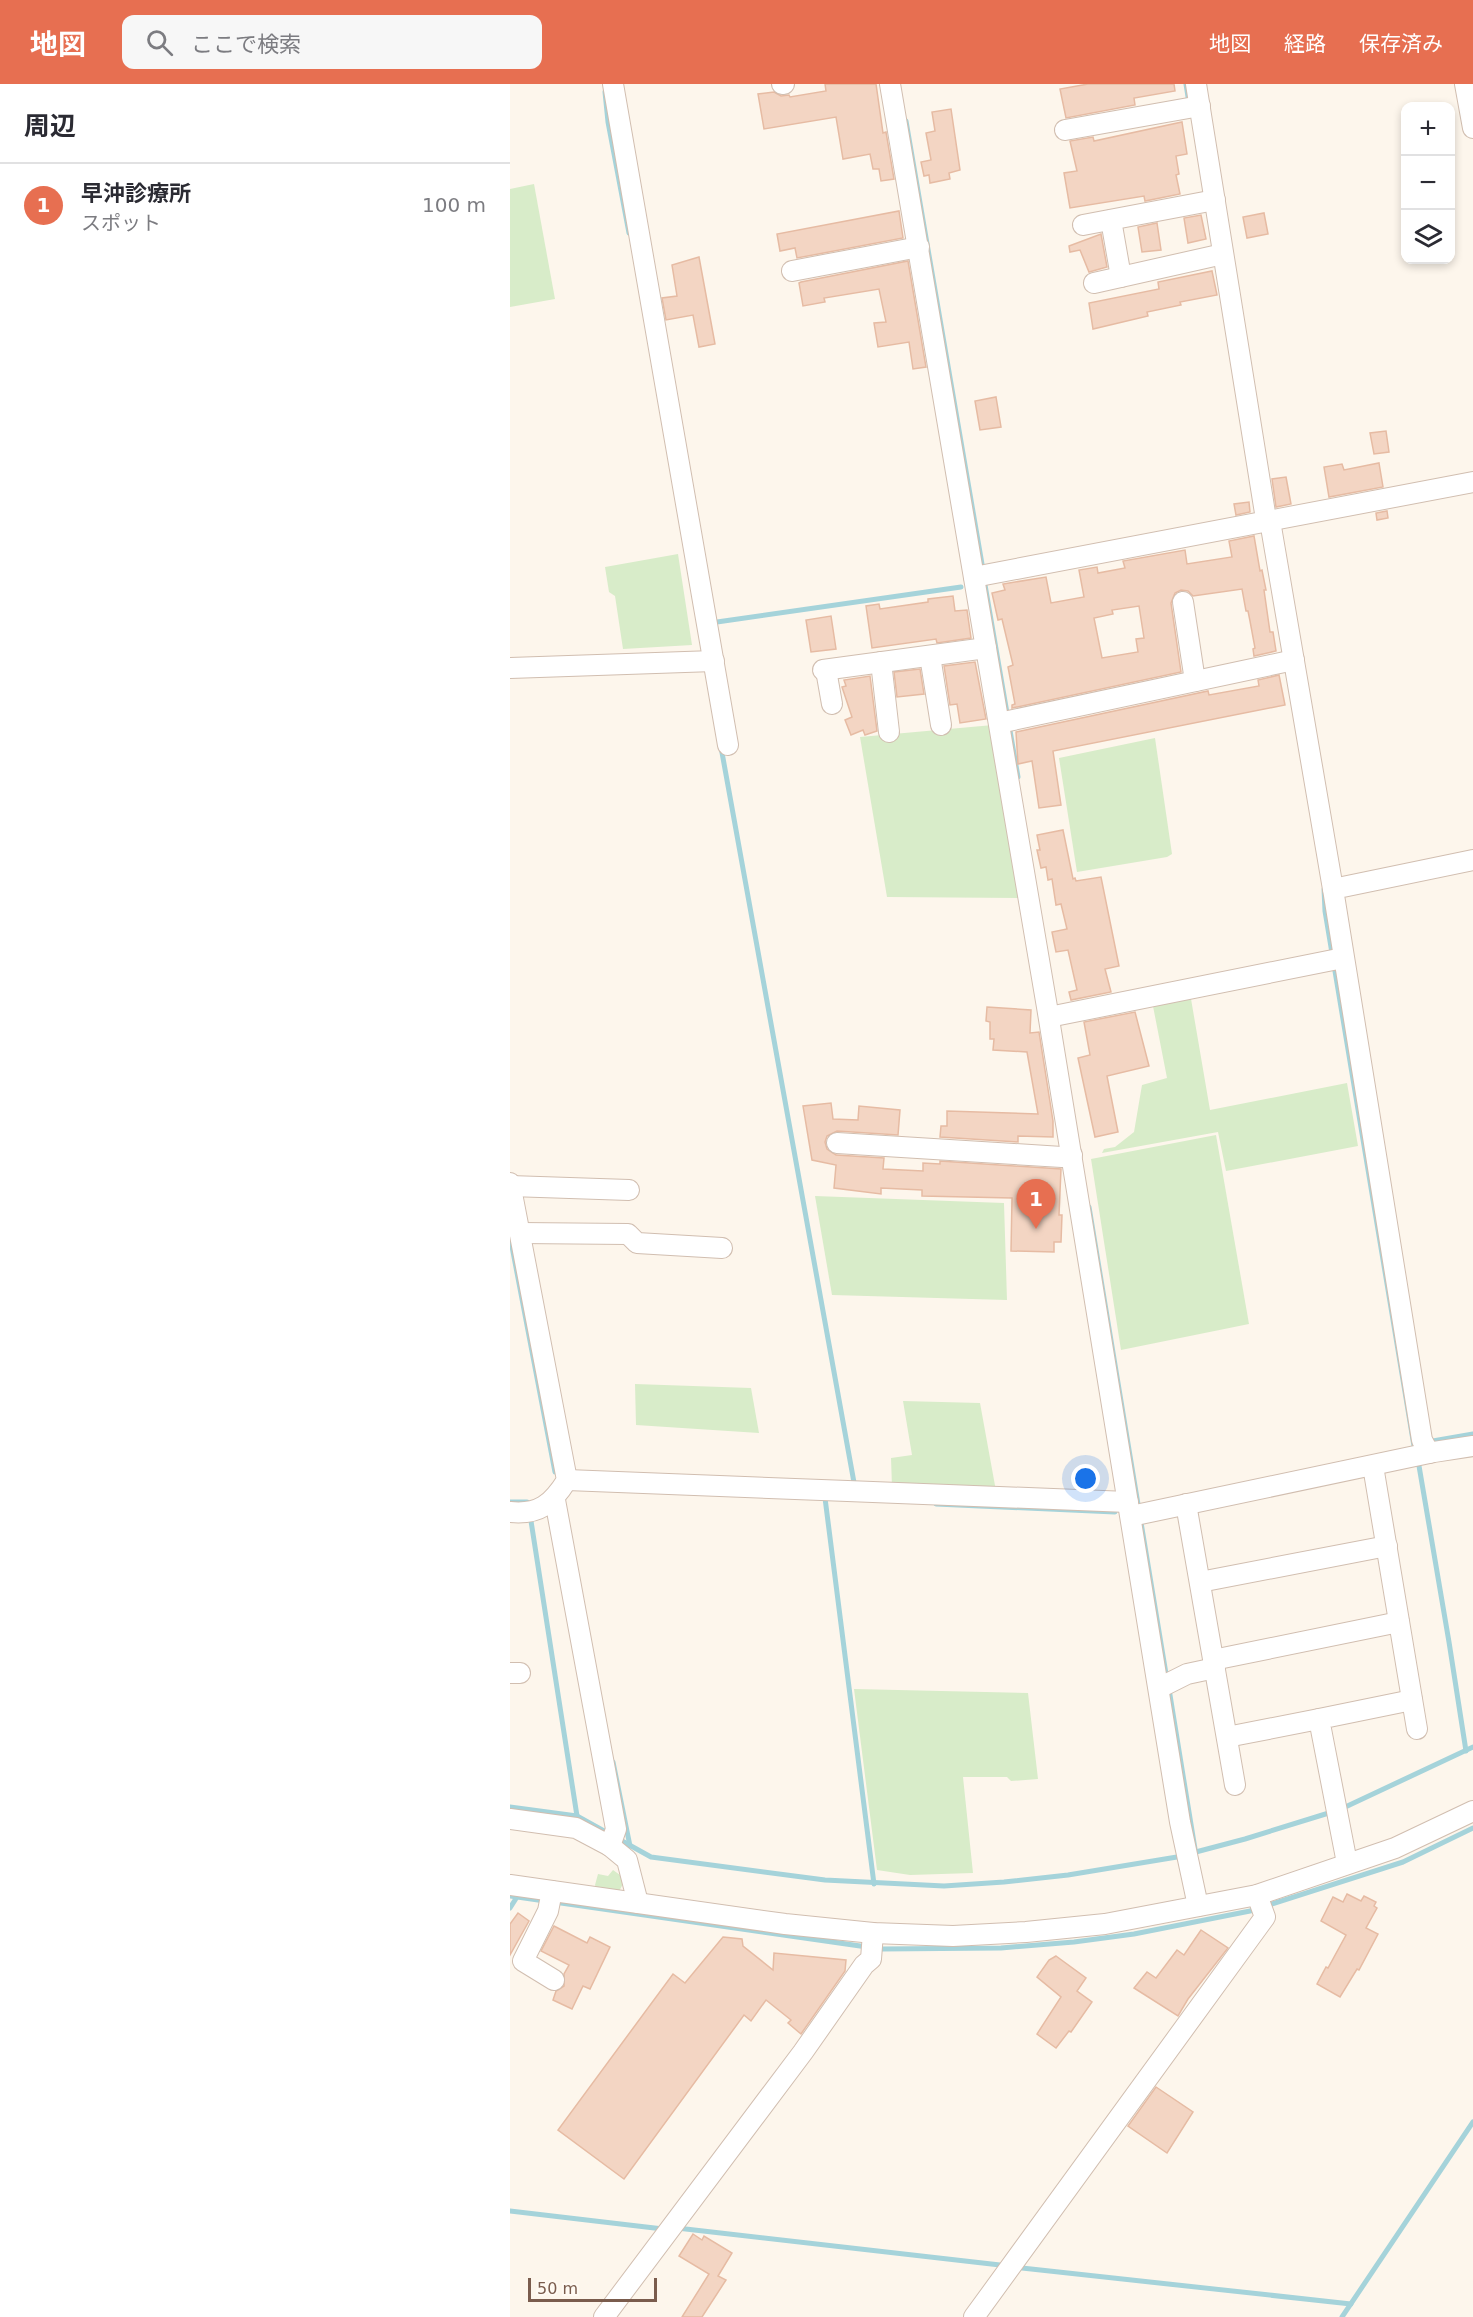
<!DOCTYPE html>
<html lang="ja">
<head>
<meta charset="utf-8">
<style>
	:root { --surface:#fff; --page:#f7f7f7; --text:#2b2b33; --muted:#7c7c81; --line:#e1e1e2; --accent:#e76f51 }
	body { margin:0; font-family:"DejaVu Sans","Noto Sans JP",sans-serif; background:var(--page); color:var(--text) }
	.controls { position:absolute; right:18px; top:18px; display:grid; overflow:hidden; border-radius:12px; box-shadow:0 3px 9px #0003 }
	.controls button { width:54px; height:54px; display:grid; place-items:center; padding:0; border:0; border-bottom:2px solid var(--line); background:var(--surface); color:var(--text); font:30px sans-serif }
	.scale { position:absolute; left:18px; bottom:15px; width:129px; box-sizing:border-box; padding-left:6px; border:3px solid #7a5c4d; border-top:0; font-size:16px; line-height:21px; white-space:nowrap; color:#7a5c4d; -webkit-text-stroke:4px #fffaf3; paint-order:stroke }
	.you { position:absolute; left:576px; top:1395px; width:21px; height:21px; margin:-15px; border:4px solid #fff; border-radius:50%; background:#1a73e8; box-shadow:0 0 0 9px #1a73e833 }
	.badge { display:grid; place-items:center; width:39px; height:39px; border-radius:50%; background:var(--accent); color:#fff; font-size:20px; font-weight:700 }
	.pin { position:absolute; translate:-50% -50px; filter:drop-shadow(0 2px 3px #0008) }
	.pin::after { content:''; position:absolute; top:32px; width:21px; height:18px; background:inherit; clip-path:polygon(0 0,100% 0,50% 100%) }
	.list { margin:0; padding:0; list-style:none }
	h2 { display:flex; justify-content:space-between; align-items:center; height:78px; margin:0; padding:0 24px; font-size:26px }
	h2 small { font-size:20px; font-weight:400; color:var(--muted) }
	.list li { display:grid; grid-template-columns:39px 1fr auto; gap:18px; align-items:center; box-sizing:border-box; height:84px; padding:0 24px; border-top:2px solid var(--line) }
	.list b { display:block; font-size:22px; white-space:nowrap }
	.list p { margin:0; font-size:20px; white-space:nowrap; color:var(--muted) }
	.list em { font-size:20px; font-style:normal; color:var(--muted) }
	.icon { flex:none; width:33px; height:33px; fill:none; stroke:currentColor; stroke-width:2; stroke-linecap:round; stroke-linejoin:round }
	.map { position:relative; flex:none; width:963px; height:2233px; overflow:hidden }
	header { display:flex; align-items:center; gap:36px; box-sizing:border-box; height:84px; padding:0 30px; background:var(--accent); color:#fff }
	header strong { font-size:28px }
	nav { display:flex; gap:33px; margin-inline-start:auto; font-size:21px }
	.search { width:420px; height:54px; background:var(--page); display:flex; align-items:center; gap:15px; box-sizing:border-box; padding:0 21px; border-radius:12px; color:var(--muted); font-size:22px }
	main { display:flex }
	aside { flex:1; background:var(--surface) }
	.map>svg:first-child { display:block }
	.green { fill:#d8ecc9 }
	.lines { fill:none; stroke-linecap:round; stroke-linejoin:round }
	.stream { stroke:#a5d3da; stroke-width:5 }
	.building { fill:#f3d5c3; stroke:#e6bba3; stroke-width:1.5; fill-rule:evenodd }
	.street-casing { stroke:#d1beb0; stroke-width:22 }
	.street { stroke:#fff; stroke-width:20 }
</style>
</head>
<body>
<header>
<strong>地図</strong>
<div class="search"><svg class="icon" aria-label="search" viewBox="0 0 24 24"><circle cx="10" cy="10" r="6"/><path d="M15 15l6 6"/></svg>ここで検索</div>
<nav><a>地図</a><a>経路</a><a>保存済み</a></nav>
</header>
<main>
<aside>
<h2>周辺<small></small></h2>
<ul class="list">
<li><span class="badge">1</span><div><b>早沖診療所</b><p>スポット</p></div><em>100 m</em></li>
</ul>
</aside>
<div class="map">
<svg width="963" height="2233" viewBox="0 0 963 2233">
	<rect width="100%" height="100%" fill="#fdf6ec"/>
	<!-- green -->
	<g class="green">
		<polygon points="24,100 45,215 0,223 0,105"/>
		<polygon points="168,470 182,561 113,565 105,512 99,508 95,483"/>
		<polygon points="483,641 511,814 377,813 350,653"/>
		<polygon points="645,654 662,770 657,773 567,788 549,674"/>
		<polygon points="680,909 700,1026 837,999 848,1062 716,1087 708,1048 592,1069 594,1065 605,1063 624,1048 632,1001 657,994 642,917"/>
		<polygon points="706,1051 739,1240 611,1266 581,1075"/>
		<polygon points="305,1112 494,1119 497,1216 322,1211"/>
		<polygon points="125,1300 241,1304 249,1349 126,1341"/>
		<polygon points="393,1317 470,1319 486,1407 382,1403 381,1374 402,1371"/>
		<polygon points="344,1605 518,1609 528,1695 501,1697 497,1693 453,1693 463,1789 400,1791 367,1786"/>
		<polygon points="103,1786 110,1791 114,1798 107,1811 88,1808 85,1801 88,1790 98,1792"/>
	</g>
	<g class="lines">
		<!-- stream -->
		<g class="stream">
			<polyline points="676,0 679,19"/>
			<polyline points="95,8 98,38 119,149"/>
			<polyline points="396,37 473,486"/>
			<polyline points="474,495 508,693"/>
			<polyline points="200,539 451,503"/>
			<polyline points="211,663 345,1404"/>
			<polyline points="814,805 815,827 905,1368"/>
			<polyline points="579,1123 657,1596"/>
			<polyline points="0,1152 45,1388"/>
			<polyline points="917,1358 963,1350"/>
			<polyline points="908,1376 939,1558 956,1667"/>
			<polyline points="315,1414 364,1800"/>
			<polyline points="0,1418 17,1418"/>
			<polyline points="426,1420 605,1428"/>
			<polyline points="21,1437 67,1732"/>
			<polyline points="659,1605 685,1765"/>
			<polyline points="103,1678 120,1762"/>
			<polyline points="0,1723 67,1732 141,1773 315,1796 434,1802 494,1798 558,1791 673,1772"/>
			<polyline points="831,1725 963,1663"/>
			<polyline points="682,1769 735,1755 822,1728"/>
			<polyline points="0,1812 35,1817"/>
			<polyline points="44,1818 371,1865 491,1864 564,1858 624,1850 740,1827 893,1778 963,1744"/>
			<polyline points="0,1824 7,1813"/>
			<polyline points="0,2127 153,2145"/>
			<polyline points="167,2144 490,2181"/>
			<polyline points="512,2184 841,2220"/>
			<polyline points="832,2233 963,2038"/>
		</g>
	</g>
	<!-- building -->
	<g class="building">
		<polygon points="315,0 366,0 373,49 376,48 384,95 371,97 369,85 363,85 360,70 333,75 326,33 254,45 248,10 264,8 271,12 279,11 280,13 316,7"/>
		<polygon points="578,0 664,0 665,7 624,14 625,21 556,34 550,5"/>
		<polygon points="441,25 450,86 439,89 440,95 420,99 419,91 414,92 411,78 421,76 416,49 425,47 422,28"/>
		<polygon points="672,38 677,70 666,72 669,90 666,91 670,110 635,117 634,112 560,124 554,89 567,87 560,57 583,53 584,57"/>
		<polygon points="389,127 393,154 287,174 285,164 270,167 267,150"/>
		<polygon points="754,129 758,150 737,154 733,133"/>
		<polygon points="691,131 696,155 678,159 674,134"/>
		<polygon points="647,139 651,166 632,168 628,143"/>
		<polygon points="591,150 597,183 579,188 570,166 560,168 559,162"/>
		<polygon points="189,173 205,260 189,263 183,231 156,236 152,214 167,212 162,181"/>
		<polygon points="398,177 416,283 403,285 399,258 368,263 364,239 376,238 369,205 314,214 315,218 293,222 289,199 291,198"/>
		<polygon points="702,187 707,211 670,218 671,221 637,228 638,232 583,245 579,219 649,205 648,198"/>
		<polygon points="486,313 491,343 470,346 465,317"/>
		<polygon points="876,347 879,368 864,370 860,349"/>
		<polygon points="869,379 873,403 819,413 814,383 832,380 834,386"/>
		<polygon points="776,393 781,420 766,423 762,395"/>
		<polygon points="739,418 740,428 726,431 724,420"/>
		<polygon points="877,427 878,434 867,436 866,429"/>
		<path d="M744 452 750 487 752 486 756 506H754L760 548H763L766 567 744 572 743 565 745 564 740 537 738 527H736L732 505 683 512 678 507 671 506 665 509 661 519 671 588 502 624V621L505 620 498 583 503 581 492 535 488 536 482 509 495 506 493 500 536 493 541 519 574 513 569 486 587 483 588 489 615 484 613 477 675 466 677 480 722 473 719 457ZM629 522 634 554 626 555 628 568 592 574 584 534 603 530 602 526Z"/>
		<polygon points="443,512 445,527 457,526 461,554 427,559 426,555 362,564 356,522 369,520 370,525 418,518 418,515"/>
		<polygon points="321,532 326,565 301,568 296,536"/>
		<polygon points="465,578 476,635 450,639 447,620 440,621 434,582"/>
		<polygon points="410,585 414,610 387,613 384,588"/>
		<polygon points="769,591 775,621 543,667 551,721 529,724 522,677 508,680 506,648 698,607 699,611 749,602 748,596"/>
		<polygon points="360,592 367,647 355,651 353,646 341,651 335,636 342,633 332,603 336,602 334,596"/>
		<polygon points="553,746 563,795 565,794 566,797 591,793 609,882 595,885 601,908 561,916 559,908 567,906 558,866 546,868 542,848 557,845 551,820 546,821 542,795 538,796 536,783 531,784 527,766 530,766 527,751"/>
		<polygon points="477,923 521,926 520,949 529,948 543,1037 543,1053 508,1052 508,1058 430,1053 431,1042 437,1042 437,1027 528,1030 517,968 483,966 484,955 480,955 480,938 476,937"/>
		<polygon points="625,928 639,982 597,992 608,1048 585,1053 568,974 580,971 574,938"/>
		<polygon points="321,1019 323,1035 348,1036 349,1022 390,1026 388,1051 327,1047 317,1052 315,1058 317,1065 326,1071 374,1074 373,1085 413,1087 413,1079 430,1080 430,1077 551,1085 549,1131 552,1131 551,1158 544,1158 544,1168 501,1167 502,1114 412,1112 412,1106 371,1104 371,1110 324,1104 326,1081 302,1076 293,1022"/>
		<polygon points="837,1810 851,1817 854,1812 866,1818 864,1822 867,1824 856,1844 868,1850 849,1886 847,1885 830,1913 807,1900 816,1883 818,1884 836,1851 811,1837 823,1813 833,1818"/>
		<polygon points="8,1829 19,1837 0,1871 0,1840"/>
		<polygon points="44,1842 77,1859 80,1853 100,1863 80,1905 73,1902 62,1925 43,1916 46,1907 54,1902 54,1890 59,1881 31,1867"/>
		<polygon points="691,1846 718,1864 678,1915 668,1932 624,1904 637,1888 646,1894 667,1866 674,1871"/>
		<polygon points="213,1853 232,1855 233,1862 263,1886 264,1869 336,1876 335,1887 291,1950 278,1939 281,1936 256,1916 241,1937 234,1931 114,2095 48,2046 163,1890 175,1899"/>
		<polygon points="546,1872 576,1894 567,1907 582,1918 561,1948 559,1947 546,1964 527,1950 551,1913 527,1893 539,1876"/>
		<polygon points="646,2003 683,2028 657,2069 618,2042"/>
		<polygon points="183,2150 192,2156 194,2152 222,2169 208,2192 216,2196 192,2233 172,2233 199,2190 169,2172"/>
	</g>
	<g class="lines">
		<defs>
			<g id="street">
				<polyline points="103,0 218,661"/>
				<polyline points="272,0 274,0"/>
				<polyline points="380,0 537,923 670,1738 688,1822"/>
				<polyline points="686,0 755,429 758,437"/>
				<polyline points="955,0 963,44"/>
				<polyline points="555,46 690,22"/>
				<polyline points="601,136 611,193"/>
				<polyline points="573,141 705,116"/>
				<polyline points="282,187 409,163"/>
				<polyline points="584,199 713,170"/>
				<polyline points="760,437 823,805"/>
				<polyline points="464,493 963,398"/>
				<polyline points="673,518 685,597"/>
				<polyline points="420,572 431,641"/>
				<polyline points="371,578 379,648"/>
				<polyline points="0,584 204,577"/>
				<polyline points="313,586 476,564"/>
				<polyline points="316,586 322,620"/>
				<polyline points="489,639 784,576"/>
				<polyline points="539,933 833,874"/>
				<polyline points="327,1059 552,1073 562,1071"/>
				<path d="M0 1099 57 1396C42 1420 29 1431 0 1428"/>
				<polyline points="0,1102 119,1106"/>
				<polyline points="10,1149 118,1150 127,1159 212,1164"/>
				<polyline points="919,1369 912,1356 823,805 963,776"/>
				<polyline points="863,1382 907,1645"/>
				<path d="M57 1396C244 1403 431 1411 618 1418"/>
				<polyline points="676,1420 725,1701"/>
				<polyline points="621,1432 924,1368 963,1362"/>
				<polyline points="690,1498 877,1462"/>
				<polyline points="703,1576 889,1538"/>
				<polyline points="0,1589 10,1589"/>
				<polyline points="649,1604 677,1590 705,1584"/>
				<polyline points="717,1653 809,1635"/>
				<polyline points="0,1735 66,1744 100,1762 106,1745 45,1416"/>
				<polyline points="100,1762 117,1776 128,1819"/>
				<polyline points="837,1779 809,1635 902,1616"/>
				<polyline points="0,1801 275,1840 363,1849 443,1852 516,1848 595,1840 747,1811 885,1764 963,1727"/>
				<polyline points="42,1807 38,1827 13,1877 44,1896"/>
				<polyline points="94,2233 293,1968 354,1881 361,1875 363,1849"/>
				<polyline points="464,2233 755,1833 747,1811"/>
			</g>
		</defs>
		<!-- street casing -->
		<use href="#street" class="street-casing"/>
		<!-- street -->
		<use href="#street" class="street"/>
	</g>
</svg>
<div class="controls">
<button>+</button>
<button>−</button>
<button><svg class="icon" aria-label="layers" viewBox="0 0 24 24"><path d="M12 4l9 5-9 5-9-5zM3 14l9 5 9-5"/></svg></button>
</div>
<div class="scale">50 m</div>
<div class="you"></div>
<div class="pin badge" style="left:526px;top:1145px">1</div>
</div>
</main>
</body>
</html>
